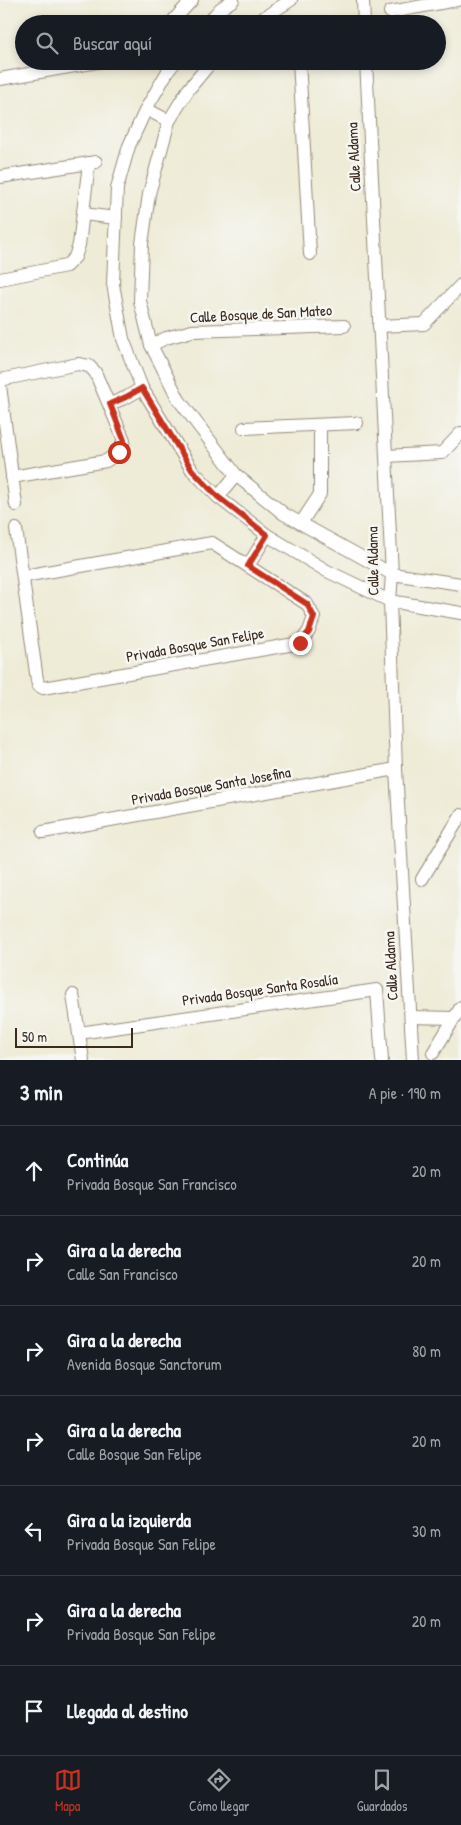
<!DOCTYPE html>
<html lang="es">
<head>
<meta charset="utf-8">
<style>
	:root { --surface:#171b24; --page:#242831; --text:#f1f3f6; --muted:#9ea1a6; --line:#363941; --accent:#c8321e }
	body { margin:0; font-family:"Patrick Hand",sans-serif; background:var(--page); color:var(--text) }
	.scale { position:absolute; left:15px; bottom:12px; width:118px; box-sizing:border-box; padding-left:5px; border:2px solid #3b2a1e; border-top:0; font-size:14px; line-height:18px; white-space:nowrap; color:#3b2a1e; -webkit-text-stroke:4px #f6f6f2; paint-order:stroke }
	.stop { position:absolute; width:15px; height:15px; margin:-11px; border:4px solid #c8321e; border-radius:50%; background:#fff }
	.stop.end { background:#c8321e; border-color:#fff; box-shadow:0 1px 5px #0008 }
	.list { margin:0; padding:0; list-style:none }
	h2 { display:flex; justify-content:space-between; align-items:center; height:65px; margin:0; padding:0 20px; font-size:21px }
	h2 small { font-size:16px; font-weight:400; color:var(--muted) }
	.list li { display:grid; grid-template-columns:32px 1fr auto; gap:15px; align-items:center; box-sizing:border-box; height:90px; padding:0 20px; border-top:1px solid var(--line) }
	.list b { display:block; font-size:19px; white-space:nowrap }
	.list p { margin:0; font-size:16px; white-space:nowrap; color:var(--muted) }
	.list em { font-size:16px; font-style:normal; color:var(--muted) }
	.icon { flex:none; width:28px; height:28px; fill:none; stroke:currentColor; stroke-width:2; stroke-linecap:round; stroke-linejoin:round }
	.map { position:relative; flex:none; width:461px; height:1060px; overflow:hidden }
	.search { position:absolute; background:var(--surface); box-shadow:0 2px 8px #0003; left:15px; right:15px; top:15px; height:55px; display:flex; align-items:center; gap:12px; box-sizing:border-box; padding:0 18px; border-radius:28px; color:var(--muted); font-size:19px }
	.sheet { height:695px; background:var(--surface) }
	nav { display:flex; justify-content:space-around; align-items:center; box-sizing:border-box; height:70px; border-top:1px solid var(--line); background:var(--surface); font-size:14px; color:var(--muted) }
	nav a { display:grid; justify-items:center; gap:2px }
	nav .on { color:var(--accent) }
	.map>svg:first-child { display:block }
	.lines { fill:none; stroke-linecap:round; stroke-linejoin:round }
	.street-casing { stroke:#948a7a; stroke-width:14 }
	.street { stroke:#fff; stroke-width:12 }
	.route { stroke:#c8321e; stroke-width:6 }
	.labels { text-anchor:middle; stroke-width:5; stroke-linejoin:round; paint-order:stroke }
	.street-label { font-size:15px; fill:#3b2a1e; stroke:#f6f6f2 }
</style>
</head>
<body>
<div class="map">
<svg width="461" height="1060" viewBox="0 0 461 1060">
	<rect width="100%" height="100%" fill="#f6f6f2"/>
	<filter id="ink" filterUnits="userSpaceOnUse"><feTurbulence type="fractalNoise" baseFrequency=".02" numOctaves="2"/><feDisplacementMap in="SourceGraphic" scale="10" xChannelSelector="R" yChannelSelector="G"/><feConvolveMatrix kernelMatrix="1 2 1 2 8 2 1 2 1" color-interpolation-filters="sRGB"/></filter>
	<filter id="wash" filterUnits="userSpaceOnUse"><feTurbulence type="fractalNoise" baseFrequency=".0096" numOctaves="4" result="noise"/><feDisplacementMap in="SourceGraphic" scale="20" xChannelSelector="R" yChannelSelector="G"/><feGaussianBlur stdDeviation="1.12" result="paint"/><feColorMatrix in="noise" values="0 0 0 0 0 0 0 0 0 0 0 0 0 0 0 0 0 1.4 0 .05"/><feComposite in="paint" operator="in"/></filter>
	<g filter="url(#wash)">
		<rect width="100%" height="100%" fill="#eeebd6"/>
	</g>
	<g filter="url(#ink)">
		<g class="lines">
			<defs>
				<g id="street">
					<polyline points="363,0 364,24"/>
					<polyline points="390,12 457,0"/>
					<polyline points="170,24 192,0"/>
					<polyline points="207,24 220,9 233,0"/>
					<polyline points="254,24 291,0"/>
					<polyline points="176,61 168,71 146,109 129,146 117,188 113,284 123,339 142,388 192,470 218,497 267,535 327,571 390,601 461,613"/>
					<polyline points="212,61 188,90 169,121 149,194 142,244 140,301 151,345 179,400 236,475 284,514 392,574 461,584"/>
					<polyline points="299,61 310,254"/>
					<polyline points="366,61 392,574 390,601 396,769 413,1060"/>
					<polyline points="0,79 103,61"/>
					<polyline points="146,109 169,121"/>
					<polyline points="0,177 96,162"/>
					<polyline points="83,214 116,218"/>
					<polyline points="0,279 66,266 75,257 79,245 89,163"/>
					<polyline points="379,326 424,324 461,285"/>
					<polyline points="151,345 166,338 192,331 344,326"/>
					<polyline points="0,380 78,364 89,366 95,372 124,440 119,452 106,461 12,477"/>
					<polyline points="0,386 16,505"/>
					<polyline points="110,404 127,397 142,388"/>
					<polyline points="244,428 357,423"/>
					<polyline points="386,456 442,453 461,433"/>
					<polyline points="218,497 236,475"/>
					<polyline points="301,523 320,494 320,425"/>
					<polyline points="16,529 37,680 38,685 43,688 300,643 309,631 314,617 307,604 212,543 24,576"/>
					<polyline points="248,566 267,535"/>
					<polyline points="43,832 396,769"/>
					<polyline points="422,879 461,815"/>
					<polyline points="73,995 83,1060"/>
					<polyline points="411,1017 454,1018"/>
					<polyline points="79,1033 377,990 382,1060"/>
					<polyline points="433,1053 461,1007"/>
				</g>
			</defs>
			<!-- street casing -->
			<use href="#street" class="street-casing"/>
			<!-- street -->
			<use href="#street" class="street"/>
		</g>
	</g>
	<g class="lines" filter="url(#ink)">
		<!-- route -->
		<polyline class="route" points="119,452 124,440 110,404 126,397 142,388 192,470 218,497 267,535 248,566 307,604 314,617 309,632 300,643"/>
	</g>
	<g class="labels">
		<!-- street labels -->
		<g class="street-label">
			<text transform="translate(354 157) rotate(-93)" y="5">Calle Aldama</text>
			<text transform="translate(261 314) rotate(-3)" y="5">Calle Bosque de San Mateo</text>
			<text transform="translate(373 561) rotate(-91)" y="5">Calle Aldama</text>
			<text transform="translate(195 645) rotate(-10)" y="5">Privada Bosque San Felipe</text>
			<text transform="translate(211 786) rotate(-10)" y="5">Privada Bosque Santa Josefina</text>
			<text transform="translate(391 966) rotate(-93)" y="5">Calle Aldama</text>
			<text transform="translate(260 990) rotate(-8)" y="5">Privada Bosque Santa Rosalía</text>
		</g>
	</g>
</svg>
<div class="scale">50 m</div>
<div class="stop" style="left:119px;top:452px"></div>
<div class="stop end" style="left:300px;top:643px"></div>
<div class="search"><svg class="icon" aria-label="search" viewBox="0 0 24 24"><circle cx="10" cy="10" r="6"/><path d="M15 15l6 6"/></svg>Buscar aquí</div>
</div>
<section class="sheet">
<h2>3 min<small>A pie · 190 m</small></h2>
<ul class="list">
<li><svg class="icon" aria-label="ahead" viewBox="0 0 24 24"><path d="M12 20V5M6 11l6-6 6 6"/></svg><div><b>Continúa</b><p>Privada Bosque San Francisco</p></div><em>20 m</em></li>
<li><svg class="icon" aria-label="right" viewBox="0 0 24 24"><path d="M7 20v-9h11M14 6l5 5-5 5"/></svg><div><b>Gira a la derecha</b><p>Calle San Francisco</p></div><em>20 m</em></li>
<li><svg class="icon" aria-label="right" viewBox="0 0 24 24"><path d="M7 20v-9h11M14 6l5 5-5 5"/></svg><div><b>Gira a la derecha</b><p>Avenida Bosque Sanctorum</p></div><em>80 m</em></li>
<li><svg class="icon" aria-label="right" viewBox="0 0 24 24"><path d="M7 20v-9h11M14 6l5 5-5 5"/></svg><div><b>Gira a la derecha</b><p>Calle Bosque San Felipe</p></div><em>20 m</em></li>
<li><svg class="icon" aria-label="left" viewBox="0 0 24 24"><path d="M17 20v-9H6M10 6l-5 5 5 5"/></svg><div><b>Gira a la izquierda</b><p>Privada Bosque San Felipe</p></div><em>30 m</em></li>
<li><svg class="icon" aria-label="right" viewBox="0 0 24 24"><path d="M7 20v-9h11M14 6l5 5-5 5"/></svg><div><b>Gira a la derecha</b><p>Privada Bosque San Felipe</p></div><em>20 m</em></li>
<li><svg class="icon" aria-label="arrive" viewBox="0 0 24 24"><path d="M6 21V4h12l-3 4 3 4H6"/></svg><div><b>Llegada al destino</b></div></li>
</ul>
</section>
<nav>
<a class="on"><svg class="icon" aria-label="map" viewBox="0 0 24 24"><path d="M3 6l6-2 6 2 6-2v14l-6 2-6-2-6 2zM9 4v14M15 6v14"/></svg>Mapa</a>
<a><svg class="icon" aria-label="directions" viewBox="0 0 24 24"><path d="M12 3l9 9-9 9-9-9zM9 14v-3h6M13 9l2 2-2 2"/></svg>Cómo llegar</a>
<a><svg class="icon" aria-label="saved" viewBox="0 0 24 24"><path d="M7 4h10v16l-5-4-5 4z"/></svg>Guardados</a>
</nav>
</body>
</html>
